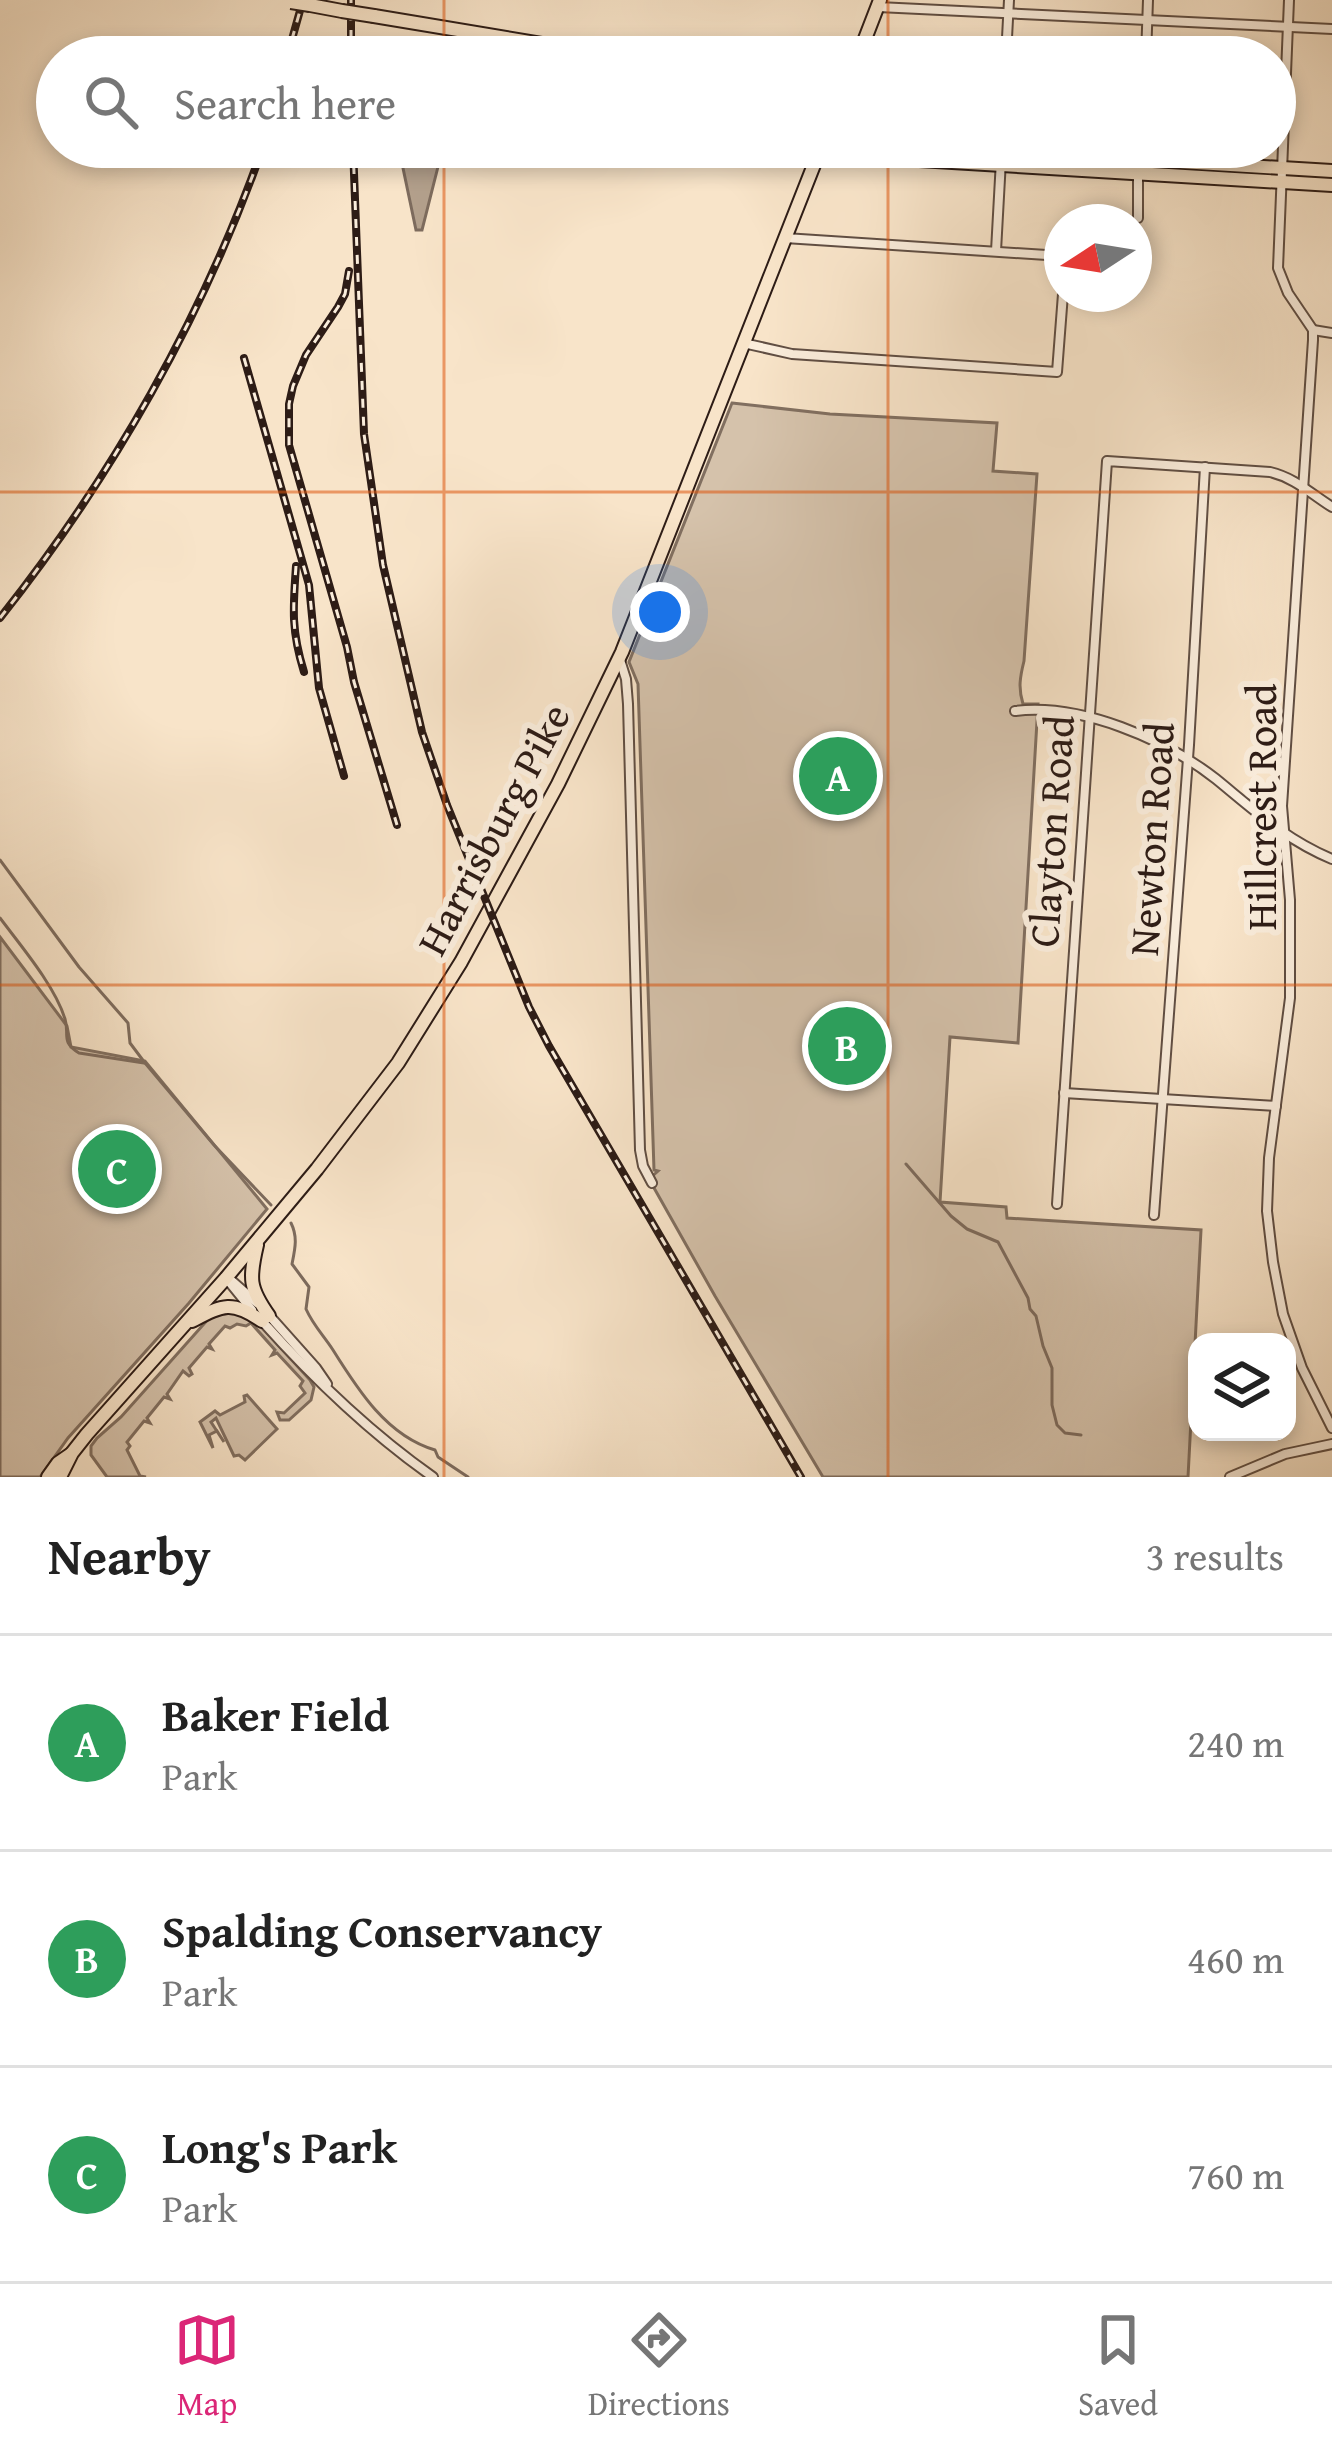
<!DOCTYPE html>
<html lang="en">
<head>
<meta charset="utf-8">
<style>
	:root { --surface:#fff; --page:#f6f6f6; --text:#222; --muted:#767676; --line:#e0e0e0; --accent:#db2777 }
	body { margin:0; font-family:"Gentium Book Plus",serif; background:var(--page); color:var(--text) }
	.controls { position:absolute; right:36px; bottom:36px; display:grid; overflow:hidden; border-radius:24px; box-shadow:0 6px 18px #0003 }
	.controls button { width:108px; height:108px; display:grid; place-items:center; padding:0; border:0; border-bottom:3px solid var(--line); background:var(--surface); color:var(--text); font:60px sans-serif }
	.compass { position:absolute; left:1044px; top:204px; width:108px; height:108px; border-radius:50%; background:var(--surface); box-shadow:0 6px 18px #0003; rotate:258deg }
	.you { position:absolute; left:660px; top:612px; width:42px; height:42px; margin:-30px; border:9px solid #fff; border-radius:50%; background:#1a73e8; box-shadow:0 0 0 18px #1a73e833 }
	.badge { display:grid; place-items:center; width:78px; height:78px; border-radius:50%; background:var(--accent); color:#fff; font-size:39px; font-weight:700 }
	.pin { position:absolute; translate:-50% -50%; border:6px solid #fff; box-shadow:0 3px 12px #0006 }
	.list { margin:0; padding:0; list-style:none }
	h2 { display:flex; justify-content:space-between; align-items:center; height:156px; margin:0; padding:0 48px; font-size:51px }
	h2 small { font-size:39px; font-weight:400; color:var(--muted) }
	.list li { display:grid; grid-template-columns:78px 1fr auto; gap:36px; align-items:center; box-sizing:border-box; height:216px; padding:0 48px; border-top:3px solid var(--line) }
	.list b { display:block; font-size:45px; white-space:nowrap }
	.list p { margin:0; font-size:39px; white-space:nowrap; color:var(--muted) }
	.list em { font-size:39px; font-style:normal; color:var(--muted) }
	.icon { flex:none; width:66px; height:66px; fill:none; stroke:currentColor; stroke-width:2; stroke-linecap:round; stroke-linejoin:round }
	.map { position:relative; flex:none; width:1332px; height:1477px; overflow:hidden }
	.search { position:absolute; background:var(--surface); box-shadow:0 6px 18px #0003; left:36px; right:36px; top:36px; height:132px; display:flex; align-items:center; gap:30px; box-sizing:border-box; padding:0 42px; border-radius:66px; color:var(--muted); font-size:45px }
	.sheet { height:804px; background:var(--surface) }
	nav { display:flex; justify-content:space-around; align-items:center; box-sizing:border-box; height:168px; border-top:3px solid var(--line); background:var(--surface); font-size:33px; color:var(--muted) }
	nav a { display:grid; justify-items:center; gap:6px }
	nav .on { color:var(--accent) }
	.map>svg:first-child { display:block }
	.green { fill:#d5c2ab; stroke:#816f60; stroke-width:3 }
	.water { fill:#b3a08c; stroke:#7d6b5d; stroke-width:3 }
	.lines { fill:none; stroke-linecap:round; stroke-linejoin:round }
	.stream { stroke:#7d6b5d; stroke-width:3 }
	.street-casing { stroke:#604e43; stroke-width:12 }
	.primary-casing { stroke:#2d1c16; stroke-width:16 }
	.street { stroke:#faeddc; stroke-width:8 }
	.primary { stroke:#f8e4c9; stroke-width:12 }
	.rail-casing { stroke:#2d1c16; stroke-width:8 }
	.rail { stroke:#faeddc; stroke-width:3; stroke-dasharray:9; stroke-linecap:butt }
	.primary-bridge-casing { stroke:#2d1c16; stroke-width:16; stroke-linecap:butt }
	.primary-bridge { stroke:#f8e4c9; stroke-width:12 }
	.grid { fill:none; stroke:#df560c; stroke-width:3; stroke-opacity:0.55 }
	.labels { text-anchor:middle; stroke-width:12; stroke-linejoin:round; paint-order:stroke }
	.street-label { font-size:42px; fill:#2d1c16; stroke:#faeddc }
</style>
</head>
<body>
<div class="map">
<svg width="1332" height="1477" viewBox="0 0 1332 1477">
	<rect width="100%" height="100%" fill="#f8e4c9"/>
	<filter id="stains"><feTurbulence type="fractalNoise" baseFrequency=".00167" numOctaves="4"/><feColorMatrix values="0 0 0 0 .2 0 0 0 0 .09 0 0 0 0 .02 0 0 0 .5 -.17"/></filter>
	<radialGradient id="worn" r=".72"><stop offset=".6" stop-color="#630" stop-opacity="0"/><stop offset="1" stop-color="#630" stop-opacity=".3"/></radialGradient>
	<!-- green -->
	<g class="green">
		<path d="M732 403 830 414 997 423 993 471 1037 474 1024 661C1020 677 1018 688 1023 704H1038L1018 1043 950 1037 940 1202 1006 1207 1007 1218 1201 1230 1188 1477H823L715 1296 649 1179 658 1171 654 1170 638 684 629 662Z"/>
		<polygon points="0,937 67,1026 71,1047 145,1061 267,1209 189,1303 68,1438 40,1477 0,1477"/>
		<polygon points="231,1309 258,1323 310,1380 314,1387 311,1400 289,1420 280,1420 277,1412 284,1413 305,1393 300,1386 303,1381 277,1353 272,1355 275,1350 251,1323 246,1326 237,1324 230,1328 225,1326 209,1344 212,1349 207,1347 189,1368 192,1374 189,1376 183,1371 167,1394 170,1399 164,1397 147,1418 150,1423 144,1421 127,1442 130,1446 127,1450 140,1476 146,1477 107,1477 91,1455 91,1446 97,1438 121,1417 211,1316"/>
		<polygon points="247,1395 277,1429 245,1460 239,1455 234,1456 216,1418 211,1422 224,1442 217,1431 209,1435 213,1448 200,1422 215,1411 220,1415 245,1402 244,1396"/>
	</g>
	<!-- water -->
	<polygon class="water" points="443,147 422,230 416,230 403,168 410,158"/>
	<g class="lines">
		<!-- stream -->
		<g class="stream">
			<polyline points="0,860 79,967 128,1023 130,1043 145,1063 214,1145 271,1205"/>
			<path d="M0 918C21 946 55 986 65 1019 70 1035 60 1041 79 1053L144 1063"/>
			<polyline points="906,1164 951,1216 967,1229 998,1242 1028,1298 1030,1309 1036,1316 1043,1346 1052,1368 1052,1405 1057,1425 1065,1433 1081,1435"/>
			<path d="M291 1223C298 1237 295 1249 292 1264L309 1287 306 1309C313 1325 324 1336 333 1350 358 1390 387 1436 435 1450L438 1457 468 1477"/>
		</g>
		<defs>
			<g id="street">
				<polyline points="1289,0 1278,268 1288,293 1313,330 1313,340 1282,806 1290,900 1290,998 1269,1158 1267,1211 1273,1262 1283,1314 1302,1368 1332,1428"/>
				<polyline points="878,7 1332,29"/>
				<polyline points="1006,57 1009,0"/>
				<polyline points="1146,57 1148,0"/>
				<polyline points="1138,218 1138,174 1141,147"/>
				<polyline points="785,238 1062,256"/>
				<polyline points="996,251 1001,160"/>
				<polyline points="1313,330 1332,333"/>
				<polyline points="743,343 792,354 1057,372 1063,294"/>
				<polyline points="620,660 626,679 628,704 640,1150 643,1166 652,1183"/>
				<path d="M1015 711C1081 703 1165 739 1216 779 1254 810 1286 840 1332 859"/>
				<polyline points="1064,1093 1276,1106"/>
				<path d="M1057 1204 1107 461 1270 472C1295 478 1310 493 1332 507"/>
				<polyline points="1154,1215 1189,745 1205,467"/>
				<polyline points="226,1278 252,1310"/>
				<polyline points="232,1281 257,1303"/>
				<polyline points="267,1313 316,1368 327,1384"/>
				<path d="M262 1321C314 1379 369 1432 433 1477"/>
				<polyline points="1230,1477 1285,1454 1332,1444"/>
			</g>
			<g id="primary">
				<polyline points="310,5 342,11"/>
				<polyline points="374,16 620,57"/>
				<polyline points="858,57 880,0"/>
				<polyline points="848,147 886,158 1332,185"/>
				<polyline points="926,147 1332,171"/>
				<polyline points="816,161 831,155 861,157"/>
				<path d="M257 1245C249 1279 249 1288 269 1316"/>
				<path d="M192 1321C223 1305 231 1300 262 1321"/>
				<polyline points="48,1477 58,1463 71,1454"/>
				<polyline points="60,1477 72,1453 87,1434 226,1278 317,1169 398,1063 461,962 558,784 622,652 821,147"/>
			</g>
		</defs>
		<!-- street casing -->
		<use href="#street" class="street-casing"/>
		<!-- primary casing -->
		<use href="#primary" class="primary-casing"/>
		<!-- street -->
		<use href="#street" class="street"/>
		<!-- primary -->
		<use href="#primary" class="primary"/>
		<defs>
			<g id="rail">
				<polyline points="287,57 303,0"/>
				<polyline points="351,57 351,0"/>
				<polyline points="353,147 364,434 383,565 422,732 447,805 529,1007 549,1046 801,1477"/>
				<polyline points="349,271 345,294 338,307 306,355 293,386 289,404 289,445 347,647 354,682 397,825"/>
				<polyline points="244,358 309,585 319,688 344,776"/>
				<path d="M296 566C293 608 291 630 304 672"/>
				<path d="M0 618C112 477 203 317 263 147"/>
			</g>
		</defs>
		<!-- rail casing -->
		<use href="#rail" class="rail-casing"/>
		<!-- rail -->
		<use href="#rail" class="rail"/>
		<defs>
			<g id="primary-bridge">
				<polyline points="291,2 310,5"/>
				<polyline points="342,11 374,16"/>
			</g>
		</defs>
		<!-- primary-bridge casing -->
		<use href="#primary-bridge" class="primary-bridge-casing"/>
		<!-- primary-bridge -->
		<use href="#primary-bridge" class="primary-bridge"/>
	</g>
	<!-- grid -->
	<path class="grid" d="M444 0V57M888 0V57M444 147V1477M888 147V1477M0 492H1332M0 985H1332"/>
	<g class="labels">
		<!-- street labels -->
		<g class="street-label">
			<text transform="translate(1261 807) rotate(-90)" y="15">Hillcrest Road</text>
			<text transform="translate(493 829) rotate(-62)" y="15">Harrisburg Pike</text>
			<text transform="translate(1051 831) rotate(-86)" y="15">Clayton Road</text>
			<text transform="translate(1151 839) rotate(-86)" y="15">Newton Road</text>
		</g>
	</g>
	<rect width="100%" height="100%" filter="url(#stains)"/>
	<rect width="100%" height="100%" fill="url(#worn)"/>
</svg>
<div class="controls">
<button><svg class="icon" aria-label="layers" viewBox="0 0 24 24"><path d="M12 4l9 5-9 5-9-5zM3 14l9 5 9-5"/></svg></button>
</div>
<svg class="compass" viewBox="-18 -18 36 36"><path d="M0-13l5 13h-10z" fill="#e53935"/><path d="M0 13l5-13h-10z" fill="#767676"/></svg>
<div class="you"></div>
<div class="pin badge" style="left:838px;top:776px;background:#2e9e5b">A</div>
<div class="pin badge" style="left:847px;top:1046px;background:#2e9e5b">B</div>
<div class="pin badge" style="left:117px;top:1169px;background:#2e9e5b">C</div>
<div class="search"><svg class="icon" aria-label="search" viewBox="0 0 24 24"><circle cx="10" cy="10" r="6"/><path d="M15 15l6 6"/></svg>Search here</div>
</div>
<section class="sheet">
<h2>Nearby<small>3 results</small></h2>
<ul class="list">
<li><span class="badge" style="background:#2e9e5b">A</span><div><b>Baker Field</b><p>Park</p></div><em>240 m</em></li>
<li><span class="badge" style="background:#2e9e5b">B</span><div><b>Spalding Conservancy</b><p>Park</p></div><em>460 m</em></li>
<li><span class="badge" style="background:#2e9e5b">C</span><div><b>Long's Park</b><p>Park</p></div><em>760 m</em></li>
</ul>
</section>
<nav>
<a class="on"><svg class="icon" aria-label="map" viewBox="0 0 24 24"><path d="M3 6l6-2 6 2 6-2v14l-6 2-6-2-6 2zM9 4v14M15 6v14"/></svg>Map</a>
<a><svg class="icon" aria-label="directions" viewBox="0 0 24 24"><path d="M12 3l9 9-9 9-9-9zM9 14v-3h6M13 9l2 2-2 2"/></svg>Directions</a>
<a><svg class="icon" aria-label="saved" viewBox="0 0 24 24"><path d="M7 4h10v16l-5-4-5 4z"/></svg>Saved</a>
</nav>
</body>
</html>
